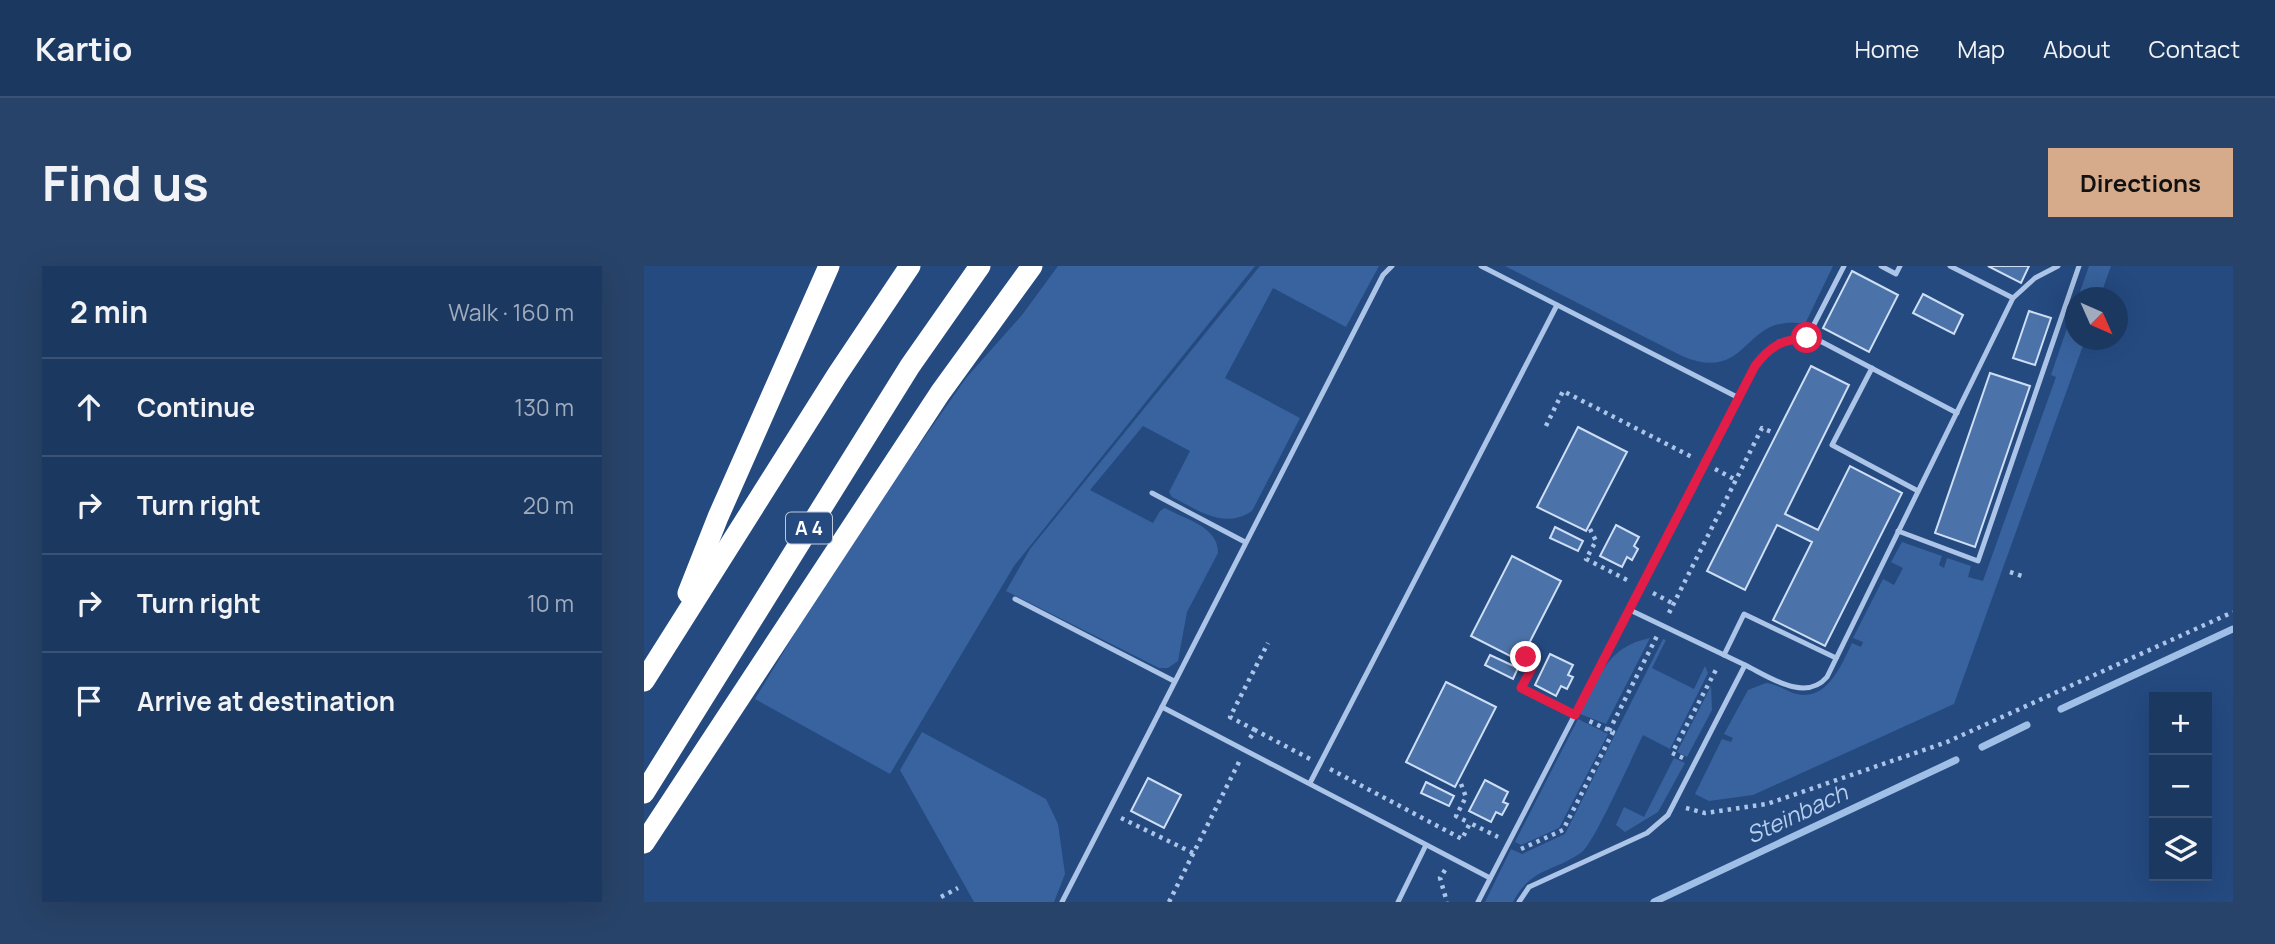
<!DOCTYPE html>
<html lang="en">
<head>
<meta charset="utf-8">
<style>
	:root { --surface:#1b3860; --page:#284369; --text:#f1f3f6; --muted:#a0acbd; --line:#395275; --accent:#d6ab8b }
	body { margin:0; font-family:Manrope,sans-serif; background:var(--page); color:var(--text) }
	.controls { position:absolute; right:21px; bottom:21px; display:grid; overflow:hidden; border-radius:0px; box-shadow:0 7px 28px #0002 }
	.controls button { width:63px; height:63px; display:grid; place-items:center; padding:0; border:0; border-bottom:2px solid var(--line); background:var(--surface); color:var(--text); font:35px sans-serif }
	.compass { position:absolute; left:1421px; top:21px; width:63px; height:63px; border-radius:50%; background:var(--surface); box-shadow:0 7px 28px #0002; rotate:135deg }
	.stop { position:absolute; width:21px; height:21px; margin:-16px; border:5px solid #e11d48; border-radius:50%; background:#fff }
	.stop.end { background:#e11d48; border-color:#fff; box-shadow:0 2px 7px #0008 }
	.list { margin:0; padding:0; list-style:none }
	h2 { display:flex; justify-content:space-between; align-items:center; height:91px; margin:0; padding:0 28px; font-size:30px }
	h2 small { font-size:23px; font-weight:400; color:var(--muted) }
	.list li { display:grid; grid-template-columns:46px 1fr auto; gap:21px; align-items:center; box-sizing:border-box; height:98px; padding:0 28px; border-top:2px solid var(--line) }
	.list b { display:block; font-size:26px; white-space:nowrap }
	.list em { font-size:23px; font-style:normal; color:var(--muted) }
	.icon { flex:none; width:38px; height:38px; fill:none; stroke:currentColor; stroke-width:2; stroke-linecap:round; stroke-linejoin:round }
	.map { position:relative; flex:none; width:1589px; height:636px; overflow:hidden; border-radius:0px }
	header { display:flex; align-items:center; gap:42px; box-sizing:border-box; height:98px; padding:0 35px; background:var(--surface); border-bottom:2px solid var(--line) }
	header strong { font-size:33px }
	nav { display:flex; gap:38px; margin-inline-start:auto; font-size:24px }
	.intro { display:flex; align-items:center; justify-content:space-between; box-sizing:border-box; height:168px; padding:0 42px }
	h1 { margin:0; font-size:49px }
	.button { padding:18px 32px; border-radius:0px; background:var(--accent); color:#111; font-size:24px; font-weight:700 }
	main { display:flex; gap:42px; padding:0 42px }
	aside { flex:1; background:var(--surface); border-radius:0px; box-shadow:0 7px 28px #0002 }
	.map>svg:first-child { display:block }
	.green { fill:#38639e }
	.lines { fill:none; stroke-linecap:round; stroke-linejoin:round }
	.stream { stroke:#9fbfe7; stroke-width:7 }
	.building { fill:#4c73a9; stroke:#cedff5; stroke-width:2 }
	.path { stroke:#abc4e7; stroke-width:4.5; stroke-dasharray:3.5 5; stroke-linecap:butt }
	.service { stroke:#abc4e7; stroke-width:5 }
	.motorway { stroke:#fff; stroke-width:21 }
	.route { stroke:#e11d48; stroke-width:9 }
	.labels { text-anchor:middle; stroke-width:5; stroke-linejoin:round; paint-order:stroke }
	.shield { fill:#244a80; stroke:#bdc9d9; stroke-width:2 }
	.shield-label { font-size:19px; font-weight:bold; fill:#fff }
	.water-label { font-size:23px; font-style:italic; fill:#b6ceee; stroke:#244a80 }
</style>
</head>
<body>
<header>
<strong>Kartio</strong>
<nav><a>Home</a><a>Map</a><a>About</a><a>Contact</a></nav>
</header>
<div class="intro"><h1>Find us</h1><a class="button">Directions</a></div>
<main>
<aside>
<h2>2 min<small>Walk · 160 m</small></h2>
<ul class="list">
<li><svg class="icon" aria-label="ahead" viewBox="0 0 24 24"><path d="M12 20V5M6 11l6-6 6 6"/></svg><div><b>Continue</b></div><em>130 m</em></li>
<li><svg class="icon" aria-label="right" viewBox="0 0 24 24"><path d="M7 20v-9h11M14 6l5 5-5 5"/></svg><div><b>Turn right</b></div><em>20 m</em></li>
<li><svg class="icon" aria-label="right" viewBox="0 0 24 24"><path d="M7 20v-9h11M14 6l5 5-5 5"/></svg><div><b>Turn right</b></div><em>10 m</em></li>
<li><svg class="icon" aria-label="arrive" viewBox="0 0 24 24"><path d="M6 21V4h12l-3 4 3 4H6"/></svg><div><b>Arrive at destination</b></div></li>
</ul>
</aside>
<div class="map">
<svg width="1589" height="636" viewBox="0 0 1589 636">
	<rect width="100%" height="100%" fill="#244a80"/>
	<!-- green -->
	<g class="green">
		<polygon points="414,0 611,0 370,300 246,508 111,433 195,294 294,152 322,112 378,49"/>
		<path d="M616 0H735L702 61 629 22 581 112 656 152 608 245C580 264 554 244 528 231L525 226 546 185 499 160 446 224 509 257 516 245 521 242C541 253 575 261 574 287L543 346 534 395 524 402H515L362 325 386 283Z"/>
		<path d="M861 0H1189L1161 58C1097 46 1107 119 1038 90Z"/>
		<polygon points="1445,0 1467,0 1456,31 1434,31"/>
		<path d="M1431 39 1432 74H1441L1310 438 1109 529 1065 535 1051 528 1078 473 1087 476 1089 472 1080 468 1104 424 1122 417C1132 418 1139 423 1149 427 1182 438 1197 400 1208 377L1217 381 1219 376 1209 372 1239 313 1250 319 1259 302 1247 296 1258 276 1298 290 1295 299 1300 302 1303 292 1327 300 1324 311 1339 315 1412 111 1407 109Z"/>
		<path d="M1006 372 962 458 936 448C955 412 962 381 1006 372Z"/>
		<path d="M1019 373 1022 374 1008 402 1050 423 1061 400 1064 407 1026 483 999 469C989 489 950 577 938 586 911 606 887 601 869 636H841L867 583 878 588 921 568Z"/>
		<polygon points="1067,420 1068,444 1043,491 1033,486"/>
		<polygon points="934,453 964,468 915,562 877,579 871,576"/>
		<polygon points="278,466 402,533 414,558 421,608 410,636 330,636 256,504"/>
		<polygon points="1030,492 1041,497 1014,546 981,566 972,559 980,541 1000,551"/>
	</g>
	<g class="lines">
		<!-- stream -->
		<g class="stream">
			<polyline points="1417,443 1589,363"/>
			<polyline points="1338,481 1383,459"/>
			<polyline points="1010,636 1312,494"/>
		</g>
	</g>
	<!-- building -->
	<g class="building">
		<polygon points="1344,0 1385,0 1377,17"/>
		<polygon points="1208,5 1254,29 1225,86 1179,62"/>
		<polygon points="1279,28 1319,49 1310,68 1269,47"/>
		<polygon points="1385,45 1407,52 1391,99 1369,92"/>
		<polygon points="1167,100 1205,119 1141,248 1174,264 1206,200 1258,227 1181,380 1129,354 1168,276 1133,259 1101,324 1063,305"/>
		<polygon points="1346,107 1386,120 1331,281 1291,267"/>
		<polygon points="934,161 983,186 942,265 893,241"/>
		<polygon points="972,259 995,271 990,280 994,283 988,294 983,291 978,301 956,290"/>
		<polygon points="911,261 939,275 934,285 906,272"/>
		<polygon points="868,290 917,315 876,395 827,370"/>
		<polygon points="906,388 929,399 924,409 929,411 923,423 917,420 912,430 891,419"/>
		<polygon points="846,389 874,402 869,413 841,399"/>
		<polygon points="802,416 852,441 811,521 762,496"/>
		<polygon points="504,512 537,529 520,562 487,545"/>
		<polygon points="841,514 864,526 859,536 864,538 858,549 852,546 847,556 825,545"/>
		<polygon points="782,516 810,530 805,540 777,527"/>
	</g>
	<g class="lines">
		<!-- path -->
		<g class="path">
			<polyline points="902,160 919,125 1048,191"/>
			<polyline points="1071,203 1092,214"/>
			<polyline points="946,263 952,275 942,293 985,315"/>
			<polyline points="1366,306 1381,311"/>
			<polyline points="1009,327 1030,338"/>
			<polyline points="1025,347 1118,162 1130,167"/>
			<polyline points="882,391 888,402 877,422 920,443"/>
			<polyline points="611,464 586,451 624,377"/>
			<polyline points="965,465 1013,370"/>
			<polyline points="606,472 611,464 666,493"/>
			<polyline points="1039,492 1028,487 1074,400"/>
			<polyline points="686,503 818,573 826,557 854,571"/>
			<polyline points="817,518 822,531 812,550 826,557"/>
			<polyline points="1042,542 1061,547 1123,538 1303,476 1589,346"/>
			<polyline points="477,552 549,587"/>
			<polyline points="877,583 919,564 969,466 943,454"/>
			<polyline points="801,604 796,612 803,636"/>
			<polyline points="297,631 314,622"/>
			<polyline points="525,636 595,496"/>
		</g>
		<!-- service -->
		<g class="service">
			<polyline points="748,0 739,9 518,441 846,612"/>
			<polyline points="837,0 1095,132"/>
			<polyline points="1237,0 1252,8 1256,0"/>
			<polyline points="1369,32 1391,12 1414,0"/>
			<polyline points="1163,72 1178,76 1313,147"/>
			<polyline points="1228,102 1188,179 1274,225"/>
			<polyline points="508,227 601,276"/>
			<polyline points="1254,265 1334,295 1435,0"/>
			<polyline points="371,333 530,415"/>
			<polyline points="1080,389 1100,348 1192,392"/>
			<path d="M1101 399C1124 410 1161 437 1183 411L1369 32 1306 0"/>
			<polyline points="666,517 913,39"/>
			<polyline points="418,636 518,441"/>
			<polyline points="754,636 782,579"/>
			<polyline points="834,636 1111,100 1135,76 1163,72 1200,0"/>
			<polyline points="875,636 885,621 1003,567 1024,549 1101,399 986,344"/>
		</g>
		<!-- motorway -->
		<g class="motorway">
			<polyline points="44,327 74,251 185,0"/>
			<polyline points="0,415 193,109 266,0"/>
			<polyline points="0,527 266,100 336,0"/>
			<polyline points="0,577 296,127 388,0"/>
		</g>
	</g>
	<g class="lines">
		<!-- route -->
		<path class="route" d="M882 391 888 402 877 422 931 449 1111 100C1126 80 1139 73 1163 72"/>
	</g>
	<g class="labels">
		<!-- shield labels -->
		<rect class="shield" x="142" y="246.5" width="46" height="31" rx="5"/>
		<g class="shield-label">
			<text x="165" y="269">A 4</text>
		</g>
		<!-- water labels -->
		<g class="water-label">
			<text transform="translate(1153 548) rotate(-25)" y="8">Steinbach</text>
		</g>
	</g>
</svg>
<div class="controls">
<button>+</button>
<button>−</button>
<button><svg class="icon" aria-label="layers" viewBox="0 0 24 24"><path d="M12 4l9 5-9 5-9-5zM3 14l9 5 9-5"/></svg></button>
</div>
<svg class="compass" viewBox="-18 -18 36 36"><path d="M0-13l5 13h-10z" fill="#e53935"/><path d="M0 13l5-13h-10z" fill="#a0acbd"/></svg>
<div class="stop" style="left:1163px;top:72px"></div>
<div class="stop end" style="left:882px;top:391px"></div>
</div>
</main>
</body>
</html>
